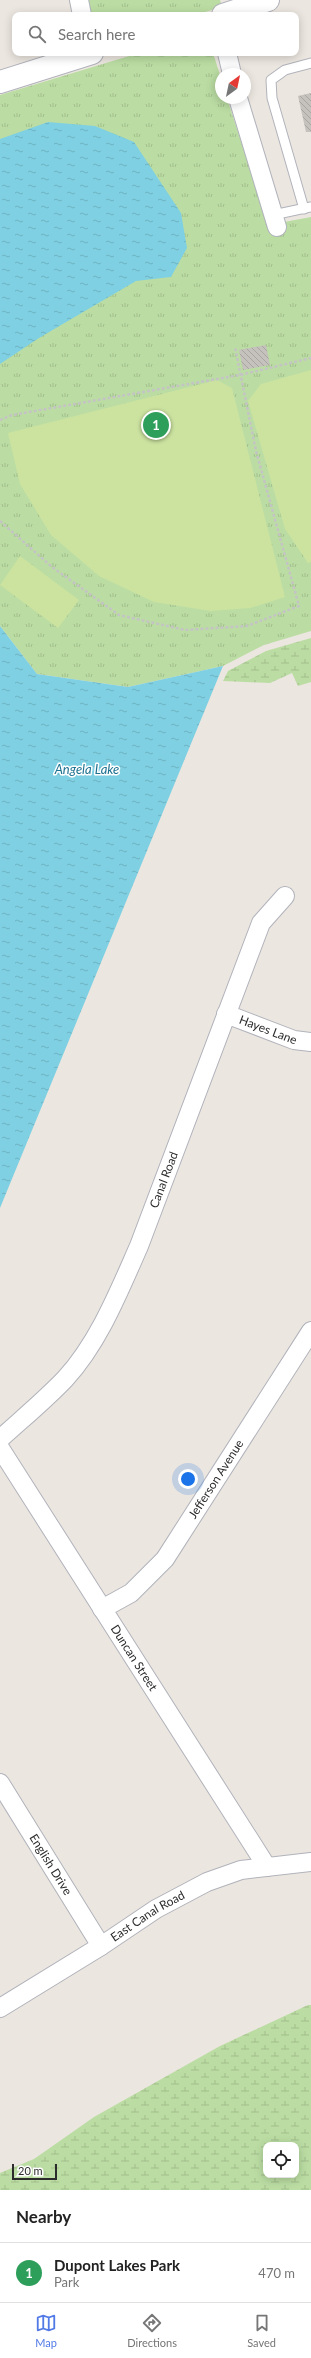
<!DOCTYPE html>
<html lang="en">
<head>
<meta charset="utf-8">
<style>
	:root { --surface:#fff; --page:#f6f6f6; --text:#222; --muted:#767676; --line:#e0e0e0; --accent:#527ae7 }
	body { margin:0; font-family:Lato,sans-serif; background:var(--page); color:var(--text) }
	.controls { position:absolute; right:12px; bottom:12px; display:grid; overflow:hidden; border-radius:8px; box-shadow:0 2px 10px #0003 }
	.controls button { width:36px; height:36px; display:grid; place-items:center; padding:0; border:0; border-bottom:1px solid var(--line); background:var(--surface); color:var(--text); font:20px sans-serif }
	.compass { position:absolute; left:215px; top:68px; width:36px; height:36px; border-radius:50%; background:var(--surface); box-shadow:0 2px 10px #0003; rotate:33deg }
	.scale { position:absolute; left:12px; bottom:10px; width:45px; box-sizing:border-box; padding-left:4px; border:2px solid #2c2c2c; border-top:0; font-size:11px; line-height:14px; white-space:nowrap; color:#2c2c2c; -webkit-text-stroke:3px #fff; paint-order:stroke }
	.you { position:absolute; left:188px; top:1479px; width:14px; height:14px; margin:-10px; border:3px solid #fff; border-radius:50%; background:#1a73e8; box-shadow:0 0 0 6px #1a73e833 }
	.badge { display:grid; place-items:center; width:26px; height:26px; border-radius:50%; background:var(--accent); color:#fff; font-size:13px; font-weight:700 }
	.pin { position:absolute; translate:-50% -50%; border:2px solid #fff; box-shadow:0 1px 4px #0006 }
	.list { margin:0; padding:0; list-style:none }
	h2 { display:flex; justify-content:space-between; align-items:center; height:52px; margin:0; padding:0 16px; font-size:17px }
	h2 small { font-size:13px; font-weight:400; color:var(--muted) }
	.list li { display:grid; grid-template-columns:26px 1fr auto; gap:12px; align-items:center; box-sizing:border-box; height:60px; padding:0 16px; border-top:1px solid var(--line) }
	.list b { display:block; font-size:15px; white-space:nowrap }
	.list p { margin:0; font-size:13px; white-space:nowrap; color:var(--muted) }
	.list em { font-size:13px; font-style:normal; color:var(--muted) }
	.icon { flex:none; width:22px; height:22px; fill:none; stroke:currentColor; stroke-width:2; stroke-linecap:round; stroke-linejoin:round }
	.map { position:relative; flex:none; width:311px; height:2190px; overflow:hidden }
	.search { position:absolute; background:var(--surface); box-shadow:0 2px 10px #0003; left:12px; right:12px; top:12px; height:44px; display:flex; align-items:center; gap:10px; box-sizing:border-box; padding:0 14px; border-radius:8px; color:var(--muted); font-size:15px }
	.sheet { height:112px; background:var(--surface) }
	nav { display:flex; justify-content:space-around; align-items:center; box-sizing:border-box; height:56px; border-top:1px solid var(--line); background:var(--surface); font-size:11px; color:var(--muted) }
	nav a { display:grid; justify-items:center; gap:2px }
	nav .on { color:var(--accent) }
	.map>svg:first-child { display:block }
	.grass { fill:url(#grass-tufts) }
	.wetland { fill:url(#wetland-marsh); fill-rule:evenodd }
	.pitch { fill:#cce3a0 }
	.water { fill:url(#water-ripples) }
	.building { fill:url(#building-back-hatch) }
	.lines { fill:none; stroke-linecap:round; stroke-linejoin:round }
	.service-casing { stroke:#b1b3bb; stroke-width:11 }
	.minor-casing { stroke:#b1b3bb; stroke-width:20 }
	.tertiary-casing { stroke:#b1b3bb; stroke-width:24 }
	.path { stroke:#c4c4c4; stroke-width:2.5; stroke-dasharray:3 2; stroke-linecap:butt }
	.service { stroke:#fff; stroke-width:9 }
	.minor { stroke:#fff; stroke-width:18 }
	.tertiary { stroke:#fff; stroke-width:22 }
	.labels { text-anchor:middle; stroke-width:3; stroke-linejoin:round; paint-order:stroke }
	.street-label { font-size:12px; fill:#2c2c2c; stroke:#fff }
	.water-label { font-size:13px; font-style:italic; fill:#1c7190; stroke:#fff }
</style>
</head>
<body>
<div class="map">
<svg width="311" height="2190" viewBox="0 0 311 2190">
	<defs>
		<pattern id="grass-tufts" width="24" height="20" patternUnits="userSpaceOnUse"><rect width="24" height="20" fill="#bbdda3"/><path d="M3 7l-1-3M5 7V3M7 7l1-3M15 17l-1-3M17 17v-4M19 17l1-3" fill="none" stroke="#a1be8c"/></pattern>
		<pattern id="wetland-marsh" width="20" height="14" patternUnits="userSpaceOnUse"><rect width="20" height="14" fill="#bbdda3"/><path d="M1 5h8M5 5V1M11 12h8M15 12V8" fill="none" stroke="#a1be8c"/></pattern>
		<pattern id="water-ripples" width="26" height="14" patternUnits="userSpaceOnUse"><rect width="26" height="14" fill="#7fd0e2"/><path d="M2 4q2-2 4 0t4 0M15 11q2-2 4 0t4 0" fill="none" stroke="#6eb3c2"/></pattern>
		<pattern id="building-back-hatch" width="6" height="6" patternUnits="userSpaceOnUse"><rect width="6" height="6" fill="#c5c1bc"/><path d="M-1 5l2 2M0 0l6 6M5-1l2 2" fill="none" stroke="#a9a6a2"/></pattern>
	</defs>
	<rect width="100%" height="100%" fill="#ece6e0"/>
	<!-- grass -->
	<g class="grass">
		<polygon points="87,0 220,0 222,7 195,15 91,15"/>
		<polygon points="139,53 213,53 221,78 221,98 227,98 268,225 311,217 311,631 264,645 223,666 128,687 37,674 0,626 0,95"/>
	</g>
	<!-- wetland -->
	<g class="wetland">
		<polygon points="311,638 311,682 298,686 292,673 270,683 223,681 228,671 266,651"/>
		<path d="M308 2005H311V2190H0V2173L34 2159 94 2117 220 2046ZM266 2145H296V2175H266Z"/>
	</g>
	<!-- pitch -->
	<g class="pitch">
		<polygon points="311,370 311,562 308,563 285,529 248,401 261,384"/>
		<polygon points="217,380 232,388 285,597 250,608 211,611 154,602 99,576 51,535 20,484 8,433"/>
		<polygon points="20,556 79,600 58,628 0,585"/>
	</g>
	<!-- water -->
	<g class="water">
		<polygon points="48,122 95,126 134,142 181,213 187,248 171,277 136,281 39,338 0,364 0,139"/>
		<polygon points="0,626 37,674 128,687 223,666 0,1208"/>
	</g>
	<!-- building -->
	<g class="building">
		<polygon points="311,93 311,132 306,132 298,96"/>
		<polygon points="266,345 270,365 243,370 239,350"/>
	</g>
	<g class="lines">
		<defs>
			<g id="service">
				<polyline points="304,209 272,98 271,80 285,70 311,63"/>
				<polyline points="273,215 311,207"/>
			</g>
			<g id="minor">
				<polyline points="79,0 82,15"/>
				<polyline points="227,53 232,74"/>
				<polyline points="238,98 277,227"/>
				<path id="s1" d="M226 1014 294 1040 311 1042"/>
				<path id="s2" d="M0 1439C22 1419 45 1400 65 1379 99 1342 119 1291 139 1246L261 923 285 896"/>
				<path id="s3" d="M0 1448 267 1867"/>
				<path id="s4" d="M102 1609 131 1593 165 1559 311 1331"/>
				<path id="s5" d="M0 1783 101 1946"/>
				<path id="s6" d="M0 2008 101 1946 156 1909 207 1882 241 1870 311 1862"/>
			</g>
			<g id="tertiary">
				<polyline points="223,15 268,0"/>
				<polyline points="0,82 92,53"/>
			</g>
		</defs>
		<!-- service casing -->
		<use href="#service" class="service-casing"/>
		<!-- minor casing -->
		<use href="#minor" class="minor-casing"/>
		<!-- tertiary casing -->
		<use href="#tertiary" class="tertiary-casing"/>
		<!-- path -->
		<g class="path">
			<polyline points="0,420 12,415 240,375 311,358"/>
			<polyline points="0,521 52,567 119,615 185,630 247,626 299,606 256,451 235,347"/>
		</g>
		<!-- service -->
		<use href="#service" class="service"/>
		<!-- minor -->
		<use href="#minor" class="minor"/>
		<!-- tertiary -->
		<use href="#tertiary" class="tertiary"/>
	</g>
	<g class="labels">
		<!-- street labels -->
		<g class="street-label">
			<text dy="4" stroke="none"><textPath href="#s1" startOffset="45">Hayes Lane</textPath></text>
			<text dy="4" stroke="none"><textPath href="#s2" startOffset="312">Canal Road</textPath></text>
			<text dy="4" stroke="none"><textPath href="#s4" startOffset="176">Jefferson Avenue</textPath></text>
			<text dy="4" stroke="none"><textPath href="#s3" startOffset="249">Duncan Street</textPath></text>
			<text dy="4" stroke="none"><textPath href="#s5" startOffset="96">English Drive</textPath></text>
			<text dy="4" stroke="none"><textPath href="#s6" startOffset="174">East Canal Road</textPath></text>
		</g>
		<!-- water labels -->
		<g class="water-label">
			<text x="87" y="774">Angela Lake</text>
		</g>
	</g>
</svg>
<div class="controls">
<button><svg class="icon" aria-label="locate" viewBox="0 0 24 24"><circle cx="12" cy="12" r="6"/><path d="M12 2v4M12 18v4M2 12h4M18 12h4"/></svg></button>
</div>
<svg class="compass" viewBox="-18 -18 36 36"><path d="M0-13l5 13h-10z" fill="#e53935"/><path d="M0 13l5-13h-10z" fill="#767676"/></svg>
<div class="scale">20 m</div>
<div class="you"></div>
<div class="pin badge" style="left:156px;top:425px;background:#2e9e5b">1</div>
<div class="search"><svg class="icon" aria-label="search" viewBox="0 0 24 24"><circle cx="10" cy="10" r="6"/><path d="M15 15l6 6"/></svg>Search here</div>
</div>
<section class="sheet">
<h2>Nearby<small></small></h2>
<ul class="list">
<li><span class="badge" style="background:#2e9e5b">1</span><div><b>Dupont Lakes Park</b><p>Park</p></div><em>470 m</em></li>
</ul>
</section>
<nav>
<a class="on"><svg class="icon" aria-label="map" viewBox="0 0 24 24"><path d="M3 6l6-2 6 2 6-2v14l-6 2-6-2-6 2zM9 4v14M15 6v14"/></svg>Map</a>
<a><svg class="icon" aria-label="directions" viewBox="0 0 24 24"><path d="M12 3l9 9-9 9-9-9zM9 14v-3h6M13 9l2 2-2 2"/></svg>Directions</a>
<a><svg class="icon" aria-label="saved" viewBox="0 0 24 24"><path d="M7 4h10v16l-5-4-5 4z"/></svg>Saved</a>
</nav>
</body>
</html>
